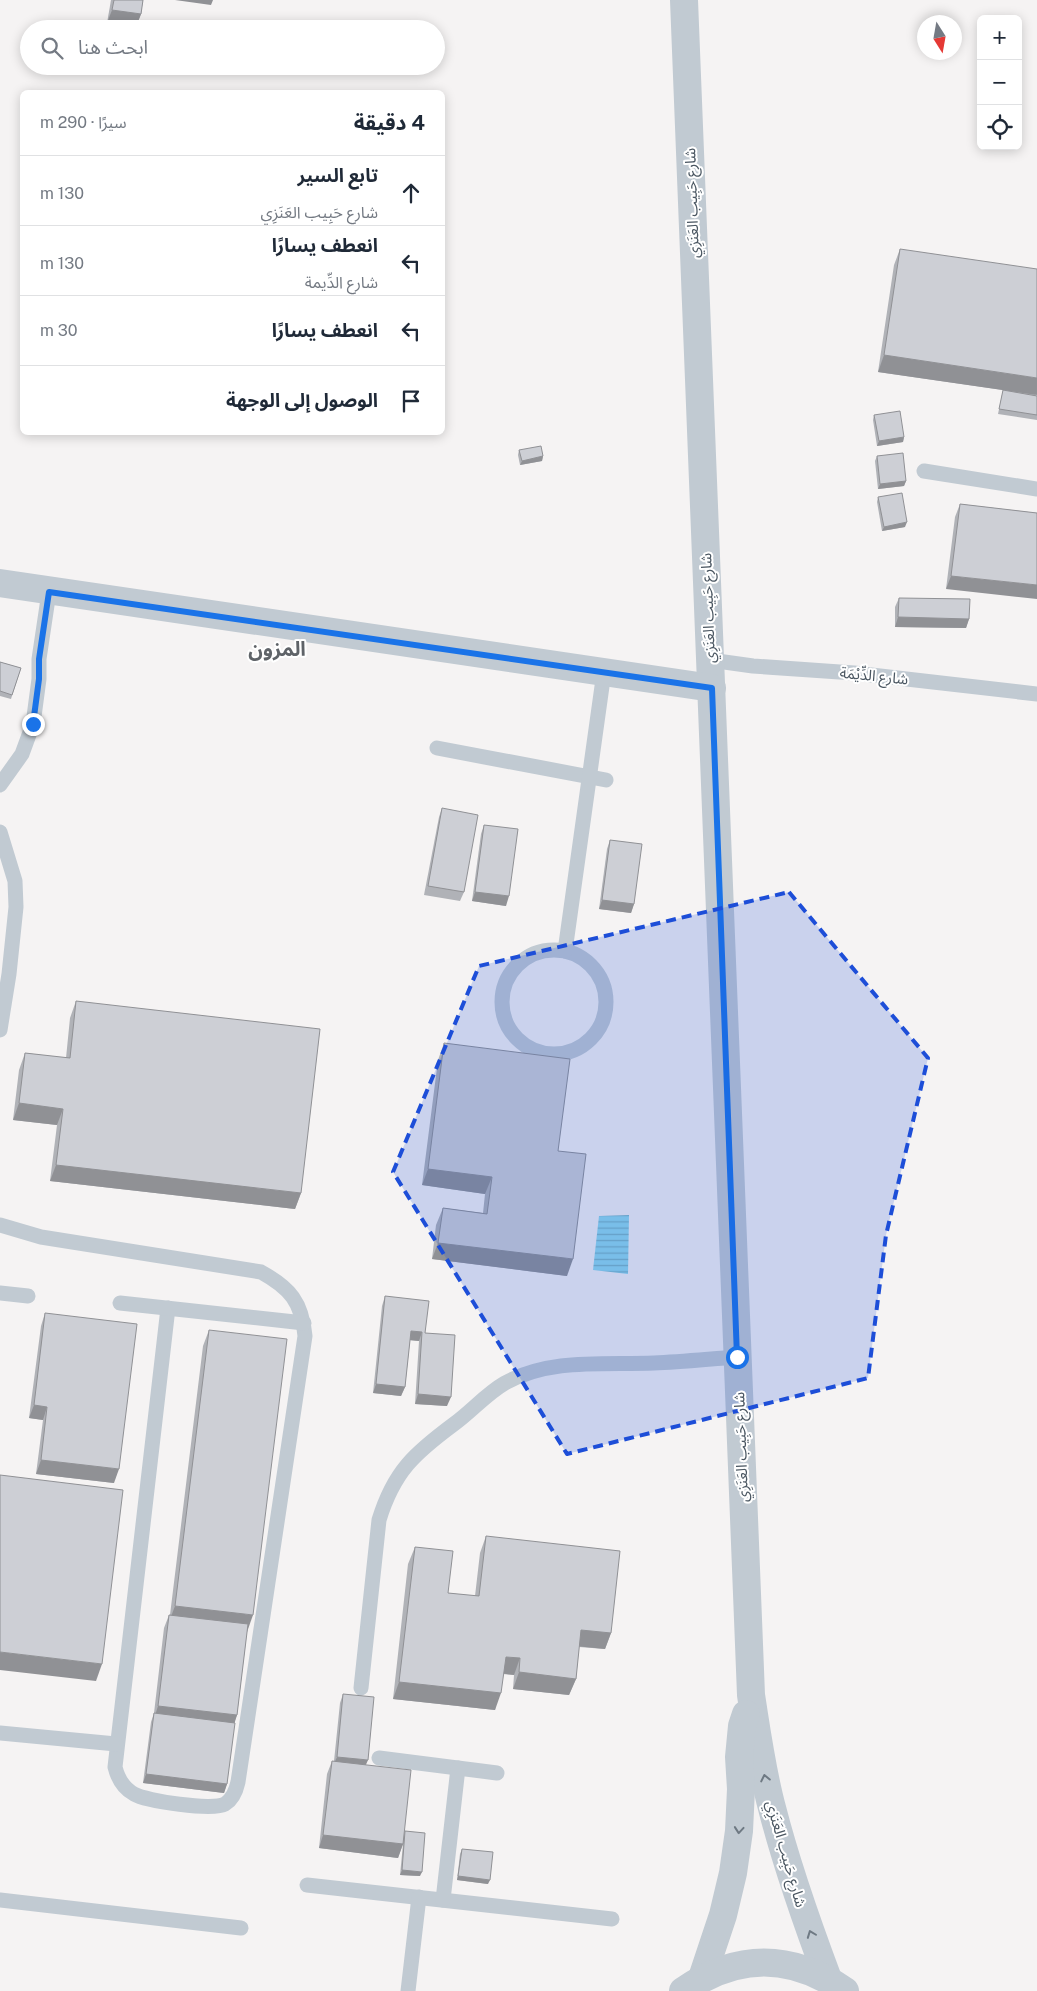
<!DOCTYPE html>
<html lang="ar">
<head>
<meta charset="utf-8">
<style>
	:root { --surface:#fff; --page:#f2f2f3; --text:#1f2937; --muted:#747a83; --line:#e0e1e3 }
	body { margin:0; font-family:"Public Sans","Noto Sans Arabic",sans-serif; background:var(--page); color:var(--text); direction:rtl }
	.controls { position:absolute; right:15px; top:15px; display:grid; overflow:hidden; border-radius:8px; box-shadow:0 2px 12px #0003 }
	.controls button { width:45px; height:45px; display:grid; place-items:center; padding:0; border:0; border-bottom:1px solid var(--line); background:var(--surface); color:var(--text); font:25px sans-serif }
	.compass { position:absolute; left:917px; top:15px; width:45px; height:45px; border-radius:50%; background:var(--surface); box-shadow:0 2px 12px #0003; rotate:169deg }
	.stop { position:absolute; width:15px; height:15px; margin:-11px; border:4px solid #1a73e8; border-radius:50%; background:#fff }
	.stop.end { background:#1a73e8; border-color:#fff; box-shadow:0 1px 5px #0008 }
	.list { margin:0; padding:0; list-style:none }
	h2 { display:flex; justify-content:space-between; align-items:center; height:65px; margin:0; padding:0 20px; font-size:21px }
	h2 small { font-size:16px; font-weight:400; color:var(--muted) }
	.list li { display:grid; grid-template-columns:32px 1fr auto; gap:15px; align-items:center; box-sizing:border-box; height:70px; padding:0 20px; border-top:1px solid var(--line) }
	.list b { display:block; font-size:19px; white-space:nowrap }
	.list p { margin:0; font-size:16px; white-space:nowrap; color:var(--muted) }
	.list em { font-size:16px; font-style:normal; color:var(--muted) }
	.icon { flex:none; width:28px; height:28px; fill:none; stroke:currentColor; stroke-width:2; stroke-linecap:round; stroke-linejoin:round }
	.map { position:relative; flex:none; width:1037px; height:1991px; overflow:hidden; direction:ltr }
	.search { position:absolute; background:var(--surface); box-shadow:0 2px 12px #0003; left:20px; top:20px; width:425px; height:55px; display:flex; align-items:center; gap:12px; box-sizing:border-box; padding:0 18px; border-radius:28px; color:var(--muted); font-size:19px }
	.panel { position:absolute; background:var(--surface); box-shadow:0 2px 12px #0003; left:20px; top:90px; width:425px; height:345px; border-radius:8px; direction:rtl }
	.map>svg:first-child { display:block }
	.water { fill:url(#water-rules) }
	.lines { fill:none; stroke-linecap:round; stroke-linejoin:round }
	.service { stroke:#c1cad2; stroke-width:15 }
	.minor { stroke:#c1cad2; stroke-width:28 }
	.wall { fill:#b0b2b7 }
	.shaded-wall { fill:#909195 }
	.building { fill:#cdcfd5; stroke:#909195 }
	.oneway { stroke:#6e7983 }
	.route { stroke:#1a73e8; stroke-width:6 }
	.marked { fill:#1d4ed8; fill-opacity:0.2; stroke:#1d4ed8; stroke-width:4; stroke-dasharray:10 6; stroke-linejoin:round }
	.labels { text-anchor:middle; stroke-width:4; stroke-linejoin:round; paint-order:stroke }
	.street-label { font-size:15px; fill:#4a5661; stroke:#fff }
	.district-label { font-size:20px; font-weight:bold; fill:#5f6368; stroke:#fff }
</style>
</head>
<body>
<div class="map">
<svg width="1037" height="1991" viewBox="0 0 1037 1991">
	<defs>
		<pattern id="water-rules" width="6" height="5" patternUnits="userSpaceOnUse" patternTransform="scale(1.25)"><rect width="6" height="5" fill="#90daee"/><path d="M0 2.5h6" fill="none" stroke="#78b4c4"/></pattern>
	</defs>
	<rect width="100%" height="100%" fill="#f5f3f3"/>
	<!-- water -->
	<polygon class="water" points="629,1215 628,1274 593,1270 599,1216"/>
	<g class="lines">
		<!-- service -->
		<g class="service">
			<polyline points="924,471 1037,489"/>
			<polyline points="710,660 753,666 854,673 1037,694"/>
			<polyline points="437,748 606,780"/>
			<polyline points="0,785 22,754 33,724 39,679 39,659 49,592"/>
			<polyline points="0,832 15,881 16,907 9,974 0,1030"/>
			<circle cx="554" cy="1002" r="52"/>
			<polyline points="565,951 604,672"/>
			<path d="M0 1225 41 1237 261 1272C290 1288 302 1302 305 1336L238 1782C236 1791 233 1799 225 1804 213 1811 146 1801 134 1794 123 1788 118 1779 115 1767L168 1308"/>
			<polyline points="0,1293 28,1296"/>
			<polyline points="120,1303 304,1323"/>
			<path d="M361 1688 379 1520C394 1471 415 1453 454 1424 472 1411 486 1394 505 1383 551 1358 603 1365 654 1363 681 1362 709 1359 737 1357"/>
			<polyline points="0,1733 116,1744"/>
			<polyline points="379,1758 497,1773"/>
			<polyline points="307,1885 612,1919"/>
			<polyline points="0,1900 241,1928"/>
			<polyline points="443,1900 458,1768"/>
			<polyline points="408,1991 419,1897"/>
		</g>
		<!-- minor -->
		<g class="minor">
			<path d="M684 0 751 1695C757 1733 762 1771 772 1808 787 1867 807 1923 828 1979"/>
			<polyline points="0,583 712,688"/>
			<polyline points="702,1978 723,1915 733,1873 739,1831 741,1789 739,1757 742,1726 746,1714"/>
			<path d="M683 1991C737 1953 791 1953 845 1991"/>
		</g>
	</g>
	<!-- wall -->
	<g class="wall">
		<polygon points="111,0 143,0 141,14 136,27 107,23"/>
		<polygon points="900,249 1037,396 1037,420 998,414 1003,390 878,372 894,265"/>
		<polygon points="874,415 904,437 903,442 877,446 873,420"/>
		<polygon points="519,450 543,456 542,461 520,465 518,455"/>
		<polygon points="877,456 906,481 904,486 878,489 875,461"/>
		<polygon points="878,497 905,527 882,531 877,502"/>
		<polygon points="960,504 1037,513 946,589 955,517"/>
		<polygon points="899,598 969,619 966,628 895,627 895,607"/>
		<polygon points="0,662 21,668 11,699 0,696"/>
		<polygon points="442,808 464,892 460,901 424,895 439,817"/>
		<polygon points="484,825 506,906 472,901 481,834"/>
		<polygon points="610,840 634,904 631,913 599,909 607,849"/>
		<polygon points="76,1001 301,1193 295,1209 50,1181 57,1125 13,1120 19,1070 25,1053 66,1058 70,1018"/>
		<polygon points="444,1043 558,1151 567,1276 432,1259 436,1225 443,1208 483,1213 485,1194 422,1185 438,1060"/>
		<polygon points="385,1296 425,1333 447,1406 415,1404 419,1341 410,1340 405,1387 401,1396 373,1393 382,1306"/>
		<polygon points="45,1313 114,1483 36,1474 43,1420 29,1418 41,1326"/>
		<polygon points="209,1330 247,1631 237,1715 234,1723 227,1784 224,1793 143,1783 151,1722 154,1713 164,1628 169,1615 170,1615 203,1346"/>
		<polygon points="486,1536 611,1633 605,1649 579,1647 576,1679 569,1695 513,1689 514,1675 503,1674 495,1710 393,1699 408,1564 415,1547 448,1593 475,1596 480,1553"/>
		<polygon points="343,1694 366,1765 404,1835 405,1831 420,1876 400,1875 403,1844 398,1858 319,1848 327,1774 332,1761 334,1761 340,1703"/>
		<polygon points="462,1849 488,1884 457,1880 460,1854"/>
	</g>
	<!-- shaded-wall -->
	<g class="shaded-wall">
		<polygon points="175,0 213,0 211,5"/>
		<polygon points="112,10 141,14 136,27 107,23"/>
		<polygon points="884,355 1037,378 1037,395 878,372"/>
		<polygon points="904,437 903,442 877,446 879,441"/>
		<polygon points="543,456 542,461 520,465 522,461"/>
		<polygon points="906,481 904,486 878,489 880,484"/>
		<polygon points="907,522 905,527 882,531 884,527"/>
		<polygon points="951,576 1037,585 1037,599 946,589"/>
		<polygon points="898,617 969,619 966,628 895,627"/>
		<polygon points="475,892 509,896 506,906 472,901"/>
		<polygon points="602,900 634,904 631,913 599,909"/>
		<polygon points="19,1103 63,1109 57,1125 13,1120"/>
		<polygon points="56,1165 301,1193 295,1209 50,1181"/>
		<polygon points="428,1169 492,1177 485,1194 422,1185"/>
		<polygon points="438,1243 573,1259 567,1276 432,1259"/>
		<polygon points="411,1331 422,1332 419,1341 408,1340"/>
		<polygon points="376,1384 405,1387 401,1396 373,1393"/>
		<polygon points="418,1394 451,1397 447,1406 415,1404"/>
		<polygon points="34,1405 47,1407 43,1420 29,1418"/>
		<polygon points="41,1460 119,1469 114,1483 36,1474"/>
		<polygon points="175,1606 253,1615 247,1632 169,1622"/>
		<polygon points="581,1630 611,1633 605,1649 575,1646"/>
		<polygon points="0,1652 102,1664 96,1681 0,1670"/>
		<polygon points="506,1657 520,1658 514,1675 499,1673"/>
		<polygon points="519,1672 576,1679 569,1695 513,1689"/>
		<polygon points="399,1682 501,1693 495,1710 393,1699"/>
		<polygon points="158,1706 237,1715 233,1728 154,1719"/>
		<polygon points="337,1757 368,1760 364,1769 333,1766"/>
		<polygon points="146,1774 227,1784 224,1793 143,1783"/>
		<polygon points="323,1835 403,1844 398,1858 319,1848"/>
		<polygon points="402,1870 422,1872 420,1876 400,1875"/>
		<polygon points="458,1876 490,1880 488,1884 457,1880"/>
	</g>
	<!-- building -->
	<g class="building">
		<polygon points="114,0 143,0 141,14 112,10"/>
		<polygon points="900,249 1037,269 1037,378 884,355"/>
		<polygon points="1003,390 1037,396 1037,415 999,409"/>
		<polygon points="900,411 904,437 879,441 874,415"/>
		<polygon points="541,446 543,456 522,461 519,450"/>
		<polygon points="903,453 906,481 880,484 877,456"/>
		<polygon points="902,493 907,522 884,527 878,497"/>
		<polygon points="960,504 1037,513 1037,585 951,576"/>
		<polygon points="899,598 970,599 969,619 898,617"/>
		<polygon points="0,662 21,668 12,695 0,691"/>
		<polygon points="442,808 478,815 464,892 428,886"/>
		<polygon points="484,825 518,829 509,896 475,892"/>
		<polygon points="610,840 642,844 634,904 602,900"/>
		<polygon points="76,1001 320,1029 301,1193 56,1165 63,1109 19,1103 25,1053 70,1058"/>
		<polygon points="444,1043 570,1059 558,1151 586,1154 573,1259 438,1243 443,1208 487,1214 492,1177 428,1169"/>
		<polygon points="385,1296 429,1301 425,1333 455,1335 451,1397 418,1394 422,1332 411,1331 405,1387 376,1384"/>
		<polygon points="45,1313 137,1324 119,1469 41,1460 47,1407 34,1405"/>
		<polygon points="209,1330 287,1339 253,1615 175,1606"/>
		<polygon points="0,1475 123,1490 102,1664 0,1652"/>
		<polygon points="486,1536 620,1551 611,1633 581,1630 576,1679 519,1672 520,1658 506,1657 501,1693 399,1682 415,1547 453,1551 448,1593 479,1596"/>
		<polygon points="169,1615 248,1624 237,1715 158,1706"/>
		<polygon points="343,1694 374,1697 368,1760 337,1757"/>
		<polygon points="154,1713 235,1723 227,1784 146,1774"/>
		<polygon points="332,1761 411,1770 403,1844 323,1835"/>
		<polygon points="405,1831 425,1833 422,1872 402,1870"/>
		<polygon points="462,1849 493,1852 490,1880 458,1876"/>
	</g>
	<!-- one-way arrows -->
	<defs><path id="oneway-chevron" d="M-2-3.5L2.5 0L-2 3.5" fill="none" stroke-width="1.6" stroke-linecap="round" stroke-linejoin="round" transform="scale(1.25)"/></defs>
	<g class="oneway">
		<use href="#oneway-chevron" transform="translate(765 1778) rotate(-102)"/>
		<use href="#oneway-chevron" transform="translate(739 1830) rotate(95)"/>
		<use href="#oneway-chevron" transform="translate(811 1934) rotate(-111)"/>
	</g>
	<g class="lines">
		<!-- route -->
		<polyline class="route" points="33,724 39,679 39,659 49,592 712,688 737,1357"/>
	</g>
	<!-- marked area -->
	<path class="marked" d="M789 892 928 1058 886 1235 868 1378 567 1454 393 1172 479 966Z"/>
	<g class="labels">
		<!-- street labels -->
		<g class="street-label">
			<text transform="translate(692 203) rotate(-92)" y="5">شارع حَبِيب العَنَزِي</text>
			<text transform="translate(708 608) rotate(-92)" y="5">شارع حَبِيب العَنَزِي</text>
			<text transform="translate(874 676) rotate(6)" y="5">شارع الدِّيْمَة</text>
			<text transform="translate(741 1447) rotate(-92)" y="5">شارع حَبِيب العَنَزِي</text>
			<text transform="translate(786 1854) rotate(74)" y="5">شارع حَبِيب العَنَزِي</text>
		</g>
		<!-- district labels -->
		<g class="district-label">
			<text x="277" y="656">المزون</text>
		</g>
	</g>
</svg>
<div class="controls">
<button>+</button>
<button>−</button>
<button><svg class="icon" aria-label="locate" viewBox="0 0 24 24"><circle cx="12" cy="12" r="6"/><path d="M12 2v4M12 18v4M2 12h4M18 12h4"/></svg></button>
</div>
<svg class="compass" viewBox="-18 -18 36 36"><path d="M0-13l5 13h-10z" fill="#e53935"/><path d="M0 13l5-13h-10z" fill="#747a83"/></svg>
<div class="stop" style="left:737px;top:1357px"></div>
<div class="stop end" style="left:33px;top:724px"></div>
<div class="search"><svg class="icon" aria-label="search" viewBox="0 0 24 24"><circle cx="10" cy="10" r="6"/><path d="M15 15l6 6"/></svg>ابحث هنا</div>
<section class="panel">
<h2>4 دقيقة<small>سيرًا · 290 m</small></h2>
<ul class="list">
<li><svg class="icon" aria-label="ahead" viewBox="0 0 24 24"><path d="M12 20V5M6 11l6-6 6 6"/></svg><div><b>تابع السير</b><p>شارع حَبِيب العَنَزِي</p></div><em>130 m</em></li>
<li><svg class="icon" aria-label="left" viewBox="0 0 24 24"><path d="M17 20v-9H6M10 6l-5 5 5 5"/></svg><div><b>انعطف يسارًا</b><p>شارع الدِّيمة</p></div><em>130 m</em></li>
<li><svg class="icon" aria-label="left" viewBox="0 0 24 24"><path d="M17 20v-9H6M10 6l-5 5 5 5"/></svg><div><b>انعطف يسارًا</b></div><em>30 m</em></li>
<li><svg class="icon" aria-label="arrive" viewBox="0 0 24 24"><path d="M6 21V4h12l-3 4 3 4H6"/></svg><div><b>الوصول إلى الوجهة</b></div></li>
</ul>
</section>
</div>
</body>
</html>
